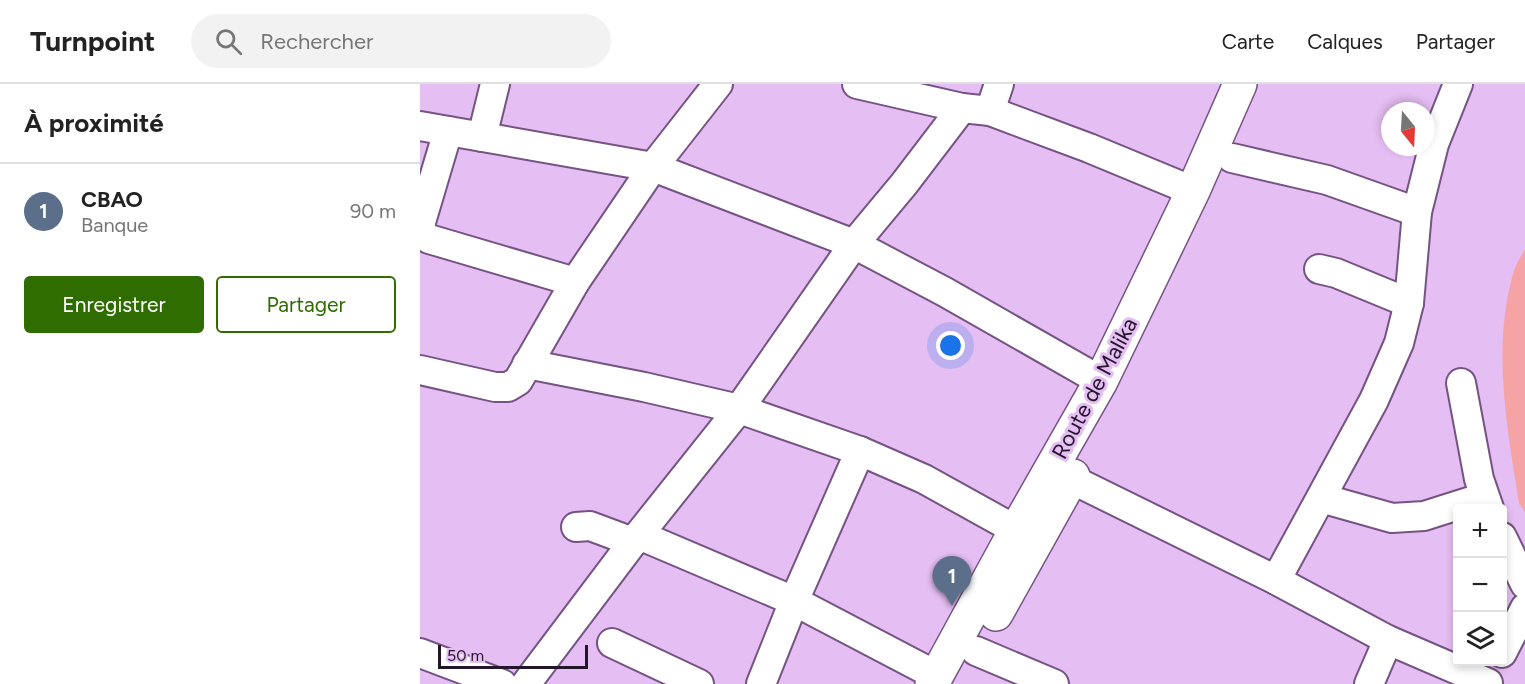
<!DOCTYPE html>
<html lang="fr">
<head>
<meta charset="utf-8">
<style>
	:root { --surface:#fff; --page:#f2f2f2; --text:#222; --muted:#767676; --line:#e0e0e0; --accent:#2f6d00 }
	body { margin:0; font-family:Figtree,sans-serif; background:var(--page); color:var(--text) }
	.controls { position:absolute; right:18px; bottom:18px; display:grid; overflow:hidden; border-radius:6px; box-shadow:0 3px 9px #0003 }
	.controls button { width:54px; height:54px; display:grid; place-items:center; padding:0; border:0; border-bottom:2px solid var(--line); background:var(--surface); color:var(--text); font:30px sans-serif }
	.compass { position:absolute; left:961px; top:18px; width:54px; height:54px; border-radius:50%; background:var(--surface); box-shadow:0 3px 9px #0003; rotate:162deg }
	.scale { position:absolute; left:18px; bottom:15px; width:150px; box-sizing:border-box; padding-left:6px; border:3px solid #24162a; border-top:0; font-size:16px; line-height:21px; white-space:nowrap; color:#24162a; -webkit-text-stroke:4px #e5bef3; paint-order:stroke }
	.you { position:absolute; left:531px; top:262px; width:21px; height:21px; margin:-15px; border:4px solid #fff; border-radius:50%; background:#1a73e8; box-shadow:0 0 0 9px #1a73e833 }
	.badge { display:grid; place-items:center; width:39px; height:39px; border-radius:50%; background:var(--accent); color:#fff; font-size:20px; font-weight:700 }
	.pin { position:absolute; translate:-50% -50px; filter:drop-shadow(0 2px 3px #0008) }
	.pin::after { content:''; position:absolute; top:32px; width:21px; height:18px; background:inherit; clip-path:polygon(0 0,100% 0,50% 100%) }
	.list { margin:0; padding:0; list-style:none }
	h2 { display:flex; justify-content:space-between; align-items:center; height:78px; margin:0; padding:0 24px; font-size:26px }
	h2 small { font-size:20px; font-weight:400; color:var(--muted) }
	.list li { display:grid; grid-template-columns:39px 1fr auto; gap:18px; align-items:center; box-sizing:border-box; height:96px; padding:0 24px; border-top:2px solid var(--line) }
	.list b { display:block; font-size:22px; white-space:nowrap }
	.list p { margin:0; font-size:20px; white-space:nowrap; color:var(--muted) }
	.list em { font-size:20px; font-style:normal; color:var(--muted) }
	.actions { display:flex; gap:12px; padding:18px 24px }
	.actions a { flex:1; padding:14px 0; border:2px solid var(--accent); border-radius:6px; text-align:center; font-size:21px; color:var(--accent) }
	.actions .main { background:var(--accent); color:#fff }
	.icon { flex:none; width:33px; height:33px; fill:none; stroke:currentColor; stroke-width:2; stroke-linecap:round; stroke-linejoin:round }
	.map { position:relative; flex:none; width:1105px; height:600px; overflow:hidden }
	header { display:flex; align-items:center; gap:36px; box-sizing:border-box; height:84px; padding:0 30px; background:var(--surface); border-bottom:2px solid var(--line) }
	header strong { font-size:28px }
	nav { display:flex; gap:33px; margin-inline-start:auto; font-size:21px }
	.search { width:420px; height:54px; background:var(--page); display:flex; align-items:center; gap:15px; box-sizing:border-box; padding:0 21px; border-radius:33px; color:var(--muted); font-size:22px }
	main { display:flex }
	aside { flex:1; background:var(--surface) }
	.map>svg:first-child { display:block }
	.green { fill:#f6a3a6 }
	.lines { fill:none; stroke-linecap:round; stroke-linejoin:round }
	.minor-casing { stroke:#755382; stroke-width:32 }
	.major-casing { stroke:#755382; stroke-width:36 }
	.minor { stroke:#fff; stroke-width:28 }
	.major { stroke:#fff; stroke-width:33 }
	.labels { text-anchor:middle; stroke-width:6; stroke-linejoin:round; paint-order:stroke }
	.street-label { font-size:22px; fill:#24162a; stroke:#e5bef3 }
</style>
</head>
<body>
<header>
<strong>Turnpoint</strong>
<div class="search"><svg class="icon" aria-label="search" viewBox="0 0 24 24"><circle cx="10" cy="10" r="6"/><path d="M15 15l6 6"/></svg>Rechercher</div>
<nav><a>Carte</a><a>Calques</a><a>Partager</a></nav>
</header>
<main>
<aside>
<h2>À proximité<small></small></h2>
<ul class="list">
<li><span class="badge" style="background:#5c6f8a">1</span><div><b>CBAO</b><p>Banque</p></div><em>90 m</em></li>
</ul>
<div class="actions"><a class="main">Enregistrer</a><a>Partager</a></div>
</aside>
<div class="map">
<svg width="1105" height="600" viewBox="0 0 1105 600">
	<rect width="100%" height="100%" fill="#e5bef3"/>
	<!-- green -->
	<path class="green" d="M1105 165V428L1099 419C1087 343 1072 265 1093 190 1095 181 1101 173 1105 165Z"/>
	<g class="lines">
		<defs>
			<g id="minor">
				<polyline points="437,0 542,24 570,27 669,64 773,107"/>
				<polyline points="570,27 579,0"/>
				<polyline points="0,42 233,83 434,160 525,208 681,297"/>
				<polyline points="28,47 1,138 1,149 9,155 155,198"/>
				<polyline points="62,53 75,0"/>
				<polyline points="812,74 907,96 997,128"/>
				<polyline points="899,185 916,189 989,219"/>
				<polyline points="107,280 224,303 319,325 440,367 504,395 596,446"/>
				<polyline points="0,286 75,303 88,303 98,297 155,198 233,83 298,0"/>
				<polyline points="1041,299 1059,395 1069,424"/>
				<polyline points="651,395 856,496 968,556 1068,599"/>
				<polyline points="901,414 972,434 1004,432 1064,413"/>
				<polyline points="156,443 170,442 213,458"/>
				<polyline points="219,451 374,517 517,592"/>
				<polyline points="1082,453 1105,500"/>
				<polyline points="856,496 954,316 979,259 989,219 997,128 1014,60 1038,0"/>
				<polyline points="192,559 279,600"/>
				<polyline points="556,567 634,600"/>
				<polyline points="0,569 82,600"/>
				<polyline points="1082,569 1105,524"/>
				<polyline points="106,600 213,458 319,325 434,160 484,100 542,24"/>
				<polyline points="341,600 374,517 440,367"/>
				<polyline points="949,600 968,556"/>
			</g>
			<g id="major">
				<polyline points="576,530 653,392"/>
				<polyline points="512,600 596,446 681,297 773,107 820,0"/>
			</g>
		</defs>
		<!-- minor casing -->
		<use href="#minor" class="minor-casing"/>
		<!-- major casing -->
		<use href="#major" class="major-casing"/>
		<!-- minor -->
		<use href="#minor" class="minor"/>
		<!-- major -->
		<use href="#major" class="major"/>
	</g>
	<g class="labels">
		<!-- street labels -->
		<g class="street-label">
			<text transform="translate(674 304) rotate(-62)" y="8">Route de Malika</text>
		</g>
	</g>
</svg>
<div class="controls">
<button>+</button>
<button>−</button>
<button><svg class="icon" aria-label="layers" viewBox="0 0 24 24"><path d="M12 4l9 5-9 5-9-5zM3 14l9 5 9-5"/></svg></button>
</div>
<svg class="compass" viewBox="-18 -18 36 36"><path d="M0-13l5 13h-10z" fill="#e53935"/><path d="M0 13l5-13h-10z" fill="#767676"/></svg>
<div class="scale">50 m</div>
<div class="you"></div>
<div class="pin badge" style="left:532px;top:522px;background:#5c6f8a">1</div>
</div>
</main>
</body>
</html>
